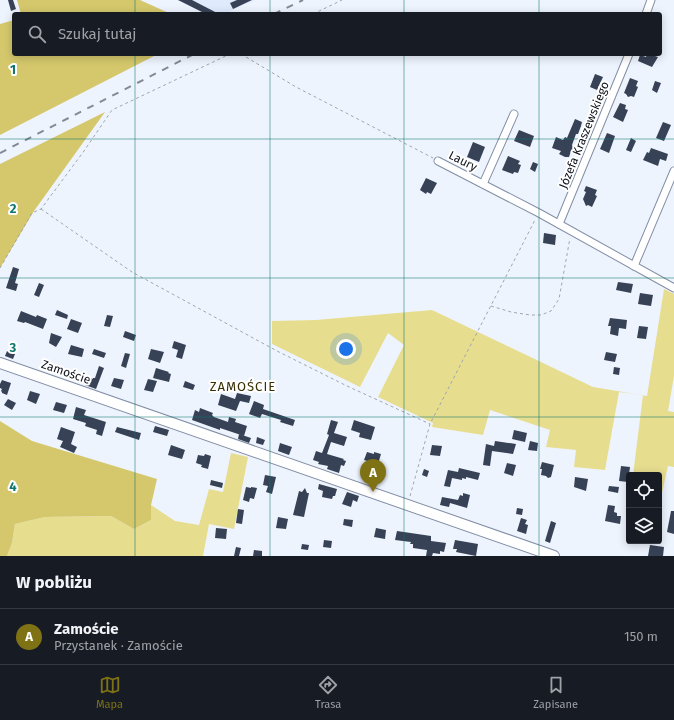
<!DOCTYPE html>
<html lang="pl">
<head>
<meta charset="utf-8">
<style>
	:root { --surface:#171b24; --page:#20242c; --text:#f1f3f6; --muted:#9ea1a6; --line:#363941; --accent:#7f7214 }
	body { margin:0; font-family:"Fira Sans",sans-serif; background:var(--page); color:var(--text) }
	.controls { position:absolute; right:12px; bottom:12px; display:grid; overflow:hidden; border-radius:4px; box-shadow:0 2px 10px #0003 }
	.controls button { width:36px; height:36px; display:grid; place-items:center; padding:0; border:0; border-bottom:1px solid var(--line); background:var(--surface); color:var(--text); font:20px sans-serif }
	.you { position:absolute; left:346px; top:349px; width:14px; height:14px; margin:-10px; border:3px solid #fff; border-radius:50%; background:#1a73e8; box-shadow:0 0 0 6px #1a73e833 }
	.badge { display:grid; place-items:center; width:26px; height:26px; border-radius:50%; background:var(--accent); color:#fff; font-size:13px; font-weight:700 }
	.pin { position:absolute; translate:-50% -33px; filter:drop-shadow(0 1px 2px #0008) }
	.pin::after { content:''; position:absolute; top:21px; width:14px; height:12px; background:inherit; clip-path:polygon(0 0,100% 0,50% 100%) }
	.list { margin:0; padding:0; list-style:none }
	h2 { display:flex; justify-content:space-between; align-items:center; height:52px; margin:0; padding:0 16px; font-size:17px }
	h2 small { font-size:13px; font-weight:400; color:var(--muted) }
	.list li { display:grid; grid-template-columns:26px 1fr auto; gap:12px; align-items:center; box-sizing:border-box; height:56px; padding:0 16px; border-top:1px solid var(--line) }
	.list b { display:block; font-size:15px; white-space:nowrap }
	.list p { margin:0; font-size:13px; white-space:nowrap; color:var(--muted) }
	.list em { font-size:13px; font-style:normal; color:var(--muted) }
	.icon { flex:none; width:22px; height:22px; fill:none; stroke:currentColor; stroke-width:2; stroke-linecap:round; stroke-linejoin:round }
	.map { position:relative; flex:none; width:674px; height:556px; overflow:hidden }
	.search { position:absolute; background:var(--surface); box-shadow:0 2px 10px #0003; left:12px; right:12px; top:12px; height:44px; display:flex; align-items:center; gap:10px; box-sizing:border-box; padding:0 14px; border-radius:4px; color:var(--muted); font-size:15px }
	.sheet { height:108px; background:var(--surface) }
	nav { display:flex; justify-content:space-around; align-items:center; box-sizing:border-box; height:56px; border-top:1px solid var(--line); background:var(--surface); font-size:11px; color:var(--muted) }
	nav a { display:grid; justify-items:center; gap:2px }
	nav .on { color:var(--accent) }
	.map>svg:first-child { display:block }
	.built { fill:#e0eafd }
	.green { fill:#e7dd8f }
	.forest { fill:#d5c86c }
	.building { fill:#374256 }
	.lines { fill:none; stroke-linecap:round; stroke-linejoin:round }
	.street-casing { stroke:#828ea5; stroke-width:9 }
	.secondary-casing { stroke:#828ea5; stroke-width:12 }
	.path { stroke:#a0a5ae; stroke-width:1; stroke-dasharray:3 3; stroke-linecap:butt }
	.street { stroke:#fff; stroke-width:7 }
	.secondary { stroke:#fff; stroke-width:10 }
	.rail { stroke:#848992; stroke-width:2; stroke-dasharray:7 7; stroke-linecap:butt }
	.grid { fill:none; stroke:#0f766e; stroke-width:1; stroke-opacity:0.55 }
	.labels { text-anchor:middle; stroke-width:4; stroke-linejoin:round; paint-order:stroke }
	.street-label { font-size:12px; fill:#0e121a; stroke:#fff }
	.neighbourhood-label { font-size:13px; letter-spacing:1px; fill:#352f03; stroke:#fff }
	.grid-label { font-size:13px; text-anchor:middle; font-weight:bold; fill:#0f766e; stroke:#fff; stroke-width:4; stroke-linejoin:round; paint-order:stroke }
</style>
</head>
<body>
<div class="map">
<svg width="674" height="556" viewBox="0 0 674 556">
	<rect width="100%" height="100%" fill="#eef4fe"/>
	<!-- built -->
	<polygon class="built" points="177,0 255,0 224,14 206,14"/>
	<!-- green -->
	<g class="green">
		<polygon points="664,289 674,294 674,376 668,411 674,412 674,467 668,466 661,497 659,497 659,475 633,475 643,395 619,392 605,470 574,467 576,450 546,447 550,430 490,410 483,435 432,427 433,423 378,397 404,345 388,333 360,387 272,344 272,321 316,320 432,310 593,387 647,396"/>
		<polygon points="231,453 248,457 234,529 209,524 203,556 7,556 12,543 15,524 45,517 111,516 134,529 151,520 151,505 175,521 199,525 209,489 223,492"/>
	</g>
	<!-- forest -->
	<g class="forest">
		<polygon points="17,0 140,0 171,14 21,14"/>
		<polygon points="14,20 14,54 158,54 0,135 0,24"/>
		<polygon points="105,112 34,211 0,268 0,164"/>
		<polygon points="0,421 32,441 157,479 151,505 151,520 134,529 111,516 45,517 15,524 12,543 7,556 0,556"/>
	</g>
	<!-- building -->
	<g class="building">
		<polygon points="8,0 13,0 16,9 11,11"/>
		<polygon points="178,0 192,0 219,14 206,14"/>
		<polygon points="237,0 252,0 233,9 230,3"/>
		<polygon points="647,54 656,54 655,56 658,57 652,67 638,61 640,55 646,57"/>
		<polygon points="595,74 603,77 597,90 590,87"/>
		<polygon points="630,78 638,81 636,86 638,87 634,97 631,96 628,97 626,94 624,93"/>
		<polygon points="655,81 661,83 657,93 652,90"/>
		<polygon points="620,103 626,105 625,109 628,110 623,122 613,117"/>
		<polygon points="575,119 582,122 581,126 578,134 576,134 572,145 574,150 571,151 569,157 565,157 559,154 561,151 552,148 556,137 563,140 565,137 567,138"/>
		<polygon points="663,122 671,125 664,141 656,138"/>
		<polygon points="519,130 534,136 530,147 514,141"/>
		<polygon points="607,133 615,136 609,153 600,149"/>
		<polygon points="631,138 636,141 631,152 626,150"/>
		<polygon points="473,142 485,147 479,162 467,157"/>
		<polygon points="651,148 668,154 666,161 660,159 658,166 643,160 647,152 649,153"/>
		<polygon points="508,156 520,161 518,164 521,165 518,173 514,172 513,174 502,170"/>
		<polygon points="533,162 538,164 535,172 530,169"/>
		<polygon points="426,178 437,183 431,194 427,192 426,194 420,190"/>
		<polygon points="586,186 597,190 595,195 597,196 592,207 588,205 586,206 583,199 586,192 584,191"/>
		<polygon points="544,233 556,235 555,245 543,243"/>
		<polygon points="13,267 19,269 15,283 18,284 16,291 6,288"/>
		<polygon points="618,282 633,284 631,293 616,290"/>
		<polygon points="39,283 44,285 39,297 34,295"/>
		<polygon points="640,293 653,295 651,306 638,304"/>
		<polygon points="57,310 68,315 67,319 55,315"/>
		<polygon points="21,311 36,317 37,315 47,319 43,329 25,322 24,323 17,321"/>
		<polygon points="107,315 113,316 110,327 104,326"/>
		<polygon points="610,318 627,320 626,329 619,328 618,336 610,334 611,326 608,326"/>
		<polygon points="71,319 82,323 78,333 67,329"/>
		<polygon points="639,326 648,327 646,339 637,338"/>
		<polygon points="125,331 136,335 134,341 123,337"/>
		<polygon points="51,333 62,337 56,347 49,343"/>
		<polygon points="174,341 186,345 182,359 176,357 178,350 172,348"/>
		<polygon points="71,345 84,349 82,357 68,354"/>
		<polygon points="94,349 106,353 104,358 92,354"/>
		<polygon points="151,349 164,352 160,363 148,359"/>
		<polygon points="7,351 15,354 13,359 5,356"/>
		<polygon points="606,352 617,354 615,362 604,360"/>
		<polygon points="125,353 130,354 126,368 121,366"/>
		<polygon points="99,366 104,368 96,389 85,385 88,377 93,379 93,378 95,378"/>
		<polygon points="614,367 620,368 619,375 613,374"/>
		<polygon points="156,368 169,372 168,373 171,374 169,382 153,378"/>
		<polygon points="114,378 124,380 121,389 111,386"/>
		<polygon points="148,379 157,381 153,392 144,390"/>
		<polygon points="2,380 11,383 7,395 2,393 2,392 1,391 2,389 0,388 0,384"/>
		<polygon points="185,381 195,385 193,390 183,387"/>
		<polygon points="30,391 40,394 36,404 27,400"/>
		<polygon points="237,393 251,396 249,403 240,401 236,411 218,405 221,394 235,399"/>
		<polygon points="8,399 16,403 12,410 4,405"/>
		<polygon points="254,401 264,405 263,409 295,420 293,426 280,422 281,420 262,414 260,418 249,414"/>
		<polygon points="56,402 67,405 64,413 53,410"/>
		<polygon points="76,407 86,410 84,415 106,422 102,436 96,434 97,430 85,426 86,423 73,419"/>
		<polygon points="200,408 213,413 212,415 214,417 228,422 229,417 236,419 235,422 247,426 244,436 220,428 220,430 192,420 195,410 199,412"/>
		<polygon points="331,420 338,422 334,433 347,437 344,446 331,442 327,454 344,459 343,460 346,461 344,466 341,465 339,473 327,469 328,466 318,464 319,462 313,460 316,451 322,453 329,435 327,434"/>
		<polygon points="354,420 375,427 371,440 359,437 360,433 351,430"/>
		<polygon points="155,426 169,430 167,436 153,432"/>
		<polygon points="61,427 75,432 71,444 77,447 74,453 60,447 63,441 57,439"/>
		<polygon points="117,427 141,433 139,440 115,432"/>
		<polygon points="514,430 527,433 525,442 512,439"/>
		<polygon points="239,434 251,438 249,443 238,439"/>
		<polygon points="257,437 265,440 263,445 256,443"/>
		<polygon points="495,441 516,444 513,454 492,451 490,466 483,465 486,444 494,446"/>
		<polygon points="530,441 538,443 537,451 528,450"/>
		<polygon points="280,443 292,447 289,455 278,451"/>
		<polygon points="171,445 185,450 182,459 168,455"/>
		<polygon points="432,445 442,446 440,456 430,455"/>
		<polygon points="367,452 374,454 374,452 381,454 378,464 364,460"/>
		<polygon points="205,454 211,456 208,469 201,467 202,465 196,463 198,455 204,456"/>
		<polygon points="542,462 554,465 551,477 548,478 546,476 541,475 542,469 540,469"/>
		<polygon points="507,463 516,465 513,476 504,473"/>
		<polygon points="621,466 630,467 628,482 619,481"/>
		<polygon points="459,468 480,473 478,480 466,477 466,479 462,478 462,480 452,478 450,487 444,486 448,470 458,472"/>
		<polygon points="424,469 429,471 427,477 422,475"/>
		<polygon points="265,475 276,477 272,494 266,492 268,486 263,485"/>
		<polygon points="575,477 588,479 586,491 574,487"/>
		<polygon points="211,480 223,483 222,488 210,485"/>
		<polygon points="319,484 337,489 335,496 333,496 332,499 322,497 323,491 318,489"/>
		<polygon points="609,486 619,487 618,493 608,491"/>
		<polygon points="246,487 251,488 251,487 257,488 254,499 250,498 249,502 243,500"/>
		<polygon points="305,488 307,493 309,493 304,517 293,515 299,491 302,492"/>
		<polygon points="347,492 359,496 357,502 353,500 351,507 342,504"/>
		<polygon points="463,493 470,495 467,508 450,503 449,507 440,505 442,497 458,500 460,495 463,496"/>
		<polygon points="608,505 615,506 614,512 617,513 617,516 621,516 620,524 605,521"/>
		<polygon points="517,508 523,509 522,515 516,514"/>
		<polygon points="238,509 244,510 242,524 236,523"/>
		<polygon points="671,511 674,511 674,534 667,532"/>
		<polygon points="278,517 288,519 286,529 276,528"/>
		<polygon points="521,518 527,520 525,524 528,525 526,534 517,531"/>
		<polygon points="344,519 353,520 352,527 343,525"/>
		<polygon points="551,521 556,523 550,543 545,541"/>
		<polygon points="216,528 227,529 226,539 215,538"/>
		<polygon points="376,528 386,530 385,539 374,537"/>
		<polygon points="397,531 431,536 431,541 446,543 444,552 440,551 440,554 433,553 432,556 426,556 427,550 413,548 413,544 410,544 411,542 395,540"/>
		<polygon points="324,540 332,541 331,548 323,547"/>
		<polygon points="455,540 478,544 476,556 456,552 457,549 453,549"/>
		<polygon points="302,544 309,545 308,550 301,549"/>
		<polygon points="650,545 664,547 663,556 648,556"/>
		<polygon points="236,547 241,548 239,556 234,556"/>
		<polygon points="254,550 262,551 262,556 253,556"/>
	</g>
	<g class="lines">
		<defs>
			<g id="street">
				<polyline points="646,14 651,0"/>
				<polyline points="438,161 539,213 674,288"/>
				<polyline points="483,184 514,114"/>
				<polyline points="559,224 629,54"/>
				<polyline points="634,266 674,171"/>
			</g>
			<polyline id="secondary" points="0,363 554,556"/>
		</defs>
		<!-- street casing -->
		<use href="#street" class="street-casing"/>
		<!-- secondary casing -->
		<use href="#secondary" class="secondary-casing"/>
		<!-- path -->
		<g class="path">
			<polyline points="313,14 342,0"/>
			<polyline points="241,54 296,87 433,158"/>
			<polyline points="41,209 132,272 277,351 347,386 430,424"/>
			<polyline points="0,268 32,213 41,209 84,151 112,110 230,54"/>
			<polyline points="491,306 511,312 530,315 541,315 551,311 559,299 570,238"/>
			<polyline points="410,496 430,424 535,220"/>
		</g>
		<!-- street -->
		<use href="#street" class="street"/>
		<!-- secondary -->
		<use href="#secondary" class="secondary"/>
		<!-- rail -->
		<g class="rail">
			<polyline points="274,14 303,0"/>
			<polyline points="0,153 194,54"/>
		</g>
	</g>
	<!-- grid -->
	<path class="grid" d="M135 0V14M270 0V14M404 0V14M539 0V14M135 54V556M270 54V556M404 54V556M539 54V556M0 139H674M0 278H674M0 417H674"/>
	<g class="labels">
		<!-- street labels -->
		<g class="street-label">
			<text transform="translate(584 135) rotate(-68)" y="4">Józefa Kraszewskiego</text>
			<text transform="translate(463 161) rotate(27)" y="4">Laury</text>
			<text transform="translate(66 372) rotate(19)" y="4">Zamoście</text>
		</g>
		<!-- neighbourhood labels -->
		<g class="neighbourhood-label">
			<text x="243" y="391">ZAMOŚCIE</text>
		</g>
	</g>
	<g class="grid-label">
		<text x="13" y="74">1</text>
		<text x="13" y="213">2</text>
		<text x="13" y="352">3</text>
		<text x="13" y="491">4</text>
	</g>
</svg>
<div class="controls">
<button><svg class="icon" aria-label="locate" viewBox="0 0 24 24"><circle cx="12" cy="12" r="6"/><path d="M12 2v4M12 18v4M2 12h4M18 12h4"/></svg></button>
<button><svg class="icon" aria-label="layers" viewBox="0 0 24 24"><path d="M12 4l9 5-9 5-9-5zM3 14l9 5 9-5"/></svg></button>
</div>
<div class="you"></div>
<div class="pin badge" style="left:373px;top:492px">A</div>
<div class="search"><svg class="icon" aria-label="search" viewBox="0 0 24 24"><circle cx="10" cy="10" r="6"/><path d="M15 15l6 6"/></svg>Szukaj tutaj</div>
</div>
<section class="sheet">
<h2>W pobliżu<small></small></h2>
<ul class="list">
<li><span class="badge">A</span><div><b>Zamoście</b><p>Przystanek · Zamoście</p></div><em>150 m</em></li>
</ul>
</section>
<nav>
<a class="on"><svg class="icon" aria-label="map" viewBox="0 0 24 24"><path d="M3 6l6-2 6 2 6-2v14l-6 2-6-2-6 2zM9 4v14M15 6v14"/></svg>Mapa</a>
<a><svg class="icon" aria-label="directions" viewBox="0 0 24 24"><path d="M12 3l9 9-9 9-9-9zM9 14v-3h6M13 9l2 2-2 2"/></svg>Trasa</a>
<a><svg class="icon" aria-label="saved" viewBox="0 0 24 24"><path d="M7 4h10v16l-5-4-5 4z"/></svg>Zapisane</a>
</nav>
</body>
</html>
